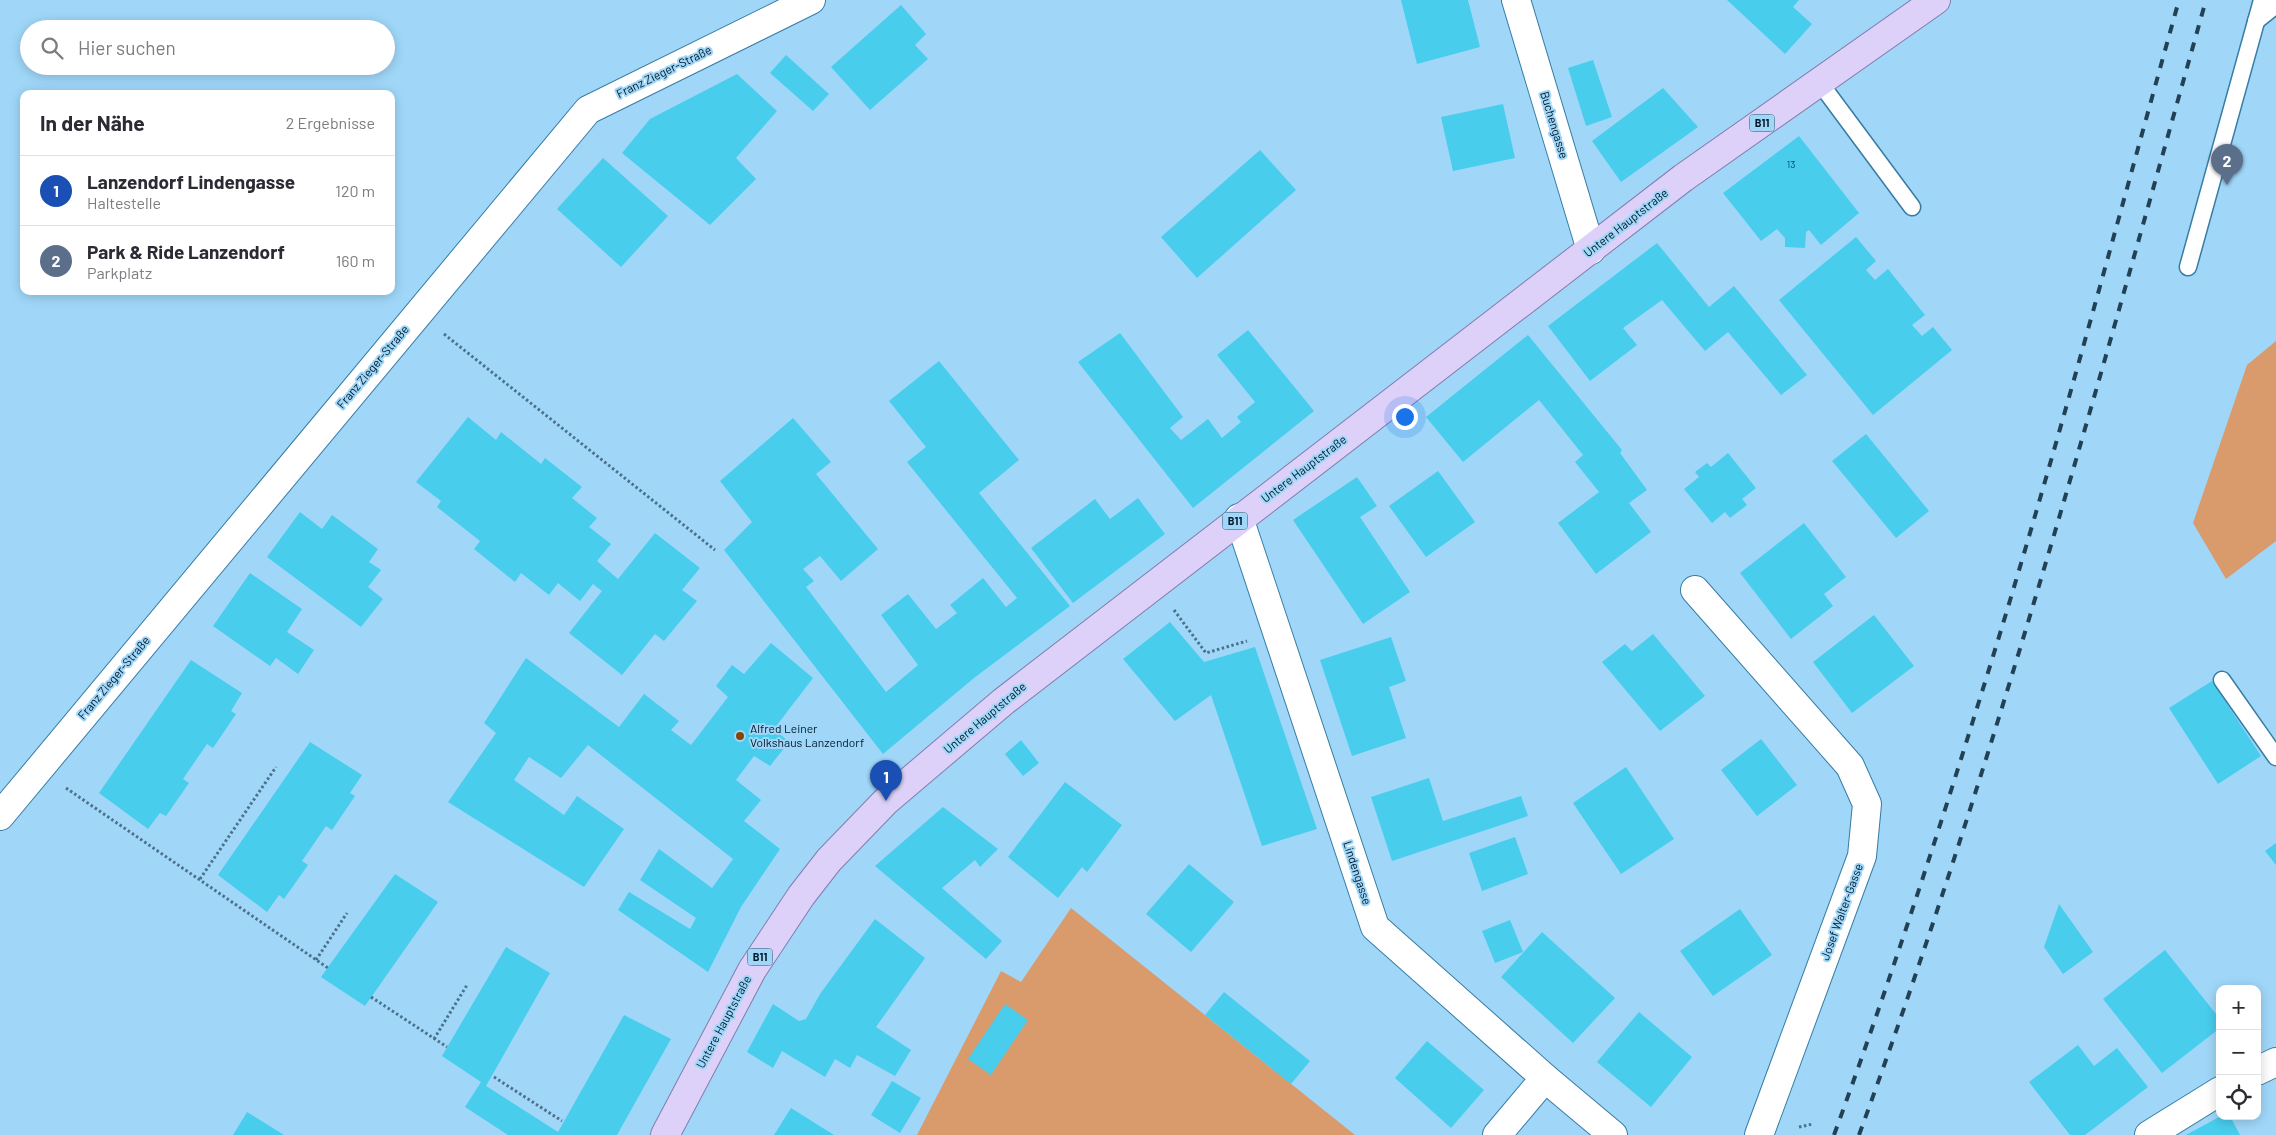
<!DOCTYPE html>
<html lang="de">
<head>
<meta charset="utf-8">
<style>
	:root { --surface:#fff; --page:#f2f2f3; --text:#2b2b33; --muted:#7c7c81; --line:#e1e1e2; --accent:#844506 }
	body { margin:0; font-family:Barlow,sans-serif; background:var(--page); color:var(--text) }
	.controls { position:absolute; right:15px; bottom:15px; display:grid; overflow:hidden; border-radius:10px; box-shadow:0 2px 12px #0003 }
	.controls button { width:45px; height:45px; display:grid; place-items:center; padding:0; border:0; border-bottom:1px solid var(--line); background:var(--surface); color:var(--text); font:25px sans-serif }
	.you { position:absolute; left:1404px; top:416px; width:18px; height:18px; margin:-12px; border:4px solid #fff; border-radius:50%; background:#1a73e8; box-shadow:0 0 0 8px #1a73e833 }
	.badge { display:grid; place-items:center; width:32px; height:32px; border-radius:50%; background:var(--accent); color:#fff; font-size:16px; font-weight:700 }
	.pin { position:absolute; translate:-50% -41px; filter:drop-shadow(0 1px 2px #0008) }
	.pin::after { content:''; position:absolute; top:26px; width:18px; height:15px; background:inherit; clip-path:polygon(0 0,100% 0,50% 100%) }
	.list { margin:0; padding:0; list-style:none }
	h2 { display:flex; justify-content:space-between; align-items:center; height:65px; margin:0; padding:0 20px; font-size:21px }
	h2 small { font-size:16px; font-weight:400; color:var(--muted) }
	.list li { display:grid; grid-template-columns:32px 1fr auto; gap:15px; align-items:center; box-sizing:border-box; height:70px; padding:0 20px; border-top:1px solid var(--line) }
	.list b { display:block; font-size:19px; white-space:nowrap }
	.list p { margin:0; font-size:16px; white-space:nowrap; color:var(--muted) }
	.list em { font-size:16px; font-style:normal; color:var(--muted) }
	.icon { flex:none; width:28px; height:28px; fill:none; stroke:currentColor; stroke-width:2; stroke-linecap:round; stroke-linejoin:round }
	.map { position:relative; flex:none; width:2276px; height:1135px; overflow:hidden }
	.search { position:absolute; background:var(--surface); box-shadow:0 2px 12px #0003; left:20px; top:20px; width:375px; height:55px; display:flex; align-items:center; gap:12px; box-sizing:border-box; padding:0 18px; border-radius:28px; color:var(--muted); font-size:19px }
	.panel { position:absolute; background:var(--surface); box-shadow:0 2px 12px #0003; left:20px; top:90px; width:375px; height:205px; border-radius:10px }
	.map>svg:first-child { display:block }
	.green { fill:#d99a6c }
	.building { fill:#48cded }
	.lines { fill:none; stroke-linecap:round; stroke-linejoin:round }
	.lane-casing { stroke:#377ca4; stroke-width:19 }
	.street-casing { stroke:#377ca4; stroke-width:30 }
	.primary-casing { stroke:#817dad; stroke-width:30 }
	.path { stroke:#4b728b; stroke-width:3; stroke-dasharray:2.5 2.5; stroke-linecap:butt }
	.lane { stroke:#fff; stroke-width:16 }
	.street { stroke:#fff; stroke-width:28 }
	.primary { stroke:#ddd1f9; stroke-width:28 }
	.rail { stroke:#224155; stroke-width:4; stroke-dasharray:9 9; stroke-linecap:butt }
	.poi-dot { fill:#844506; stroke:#a0d7f9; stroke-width:2 }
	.labels { text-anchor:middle; stroke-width:4; stroke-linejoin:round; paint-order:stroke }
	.number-label { font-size:10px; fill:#124559 }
	.shield { fill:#a0d7f9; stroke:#305167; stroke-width:1 }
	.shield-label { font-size:11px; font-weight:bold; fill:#001828 }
	.street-label { font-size:12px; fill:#001828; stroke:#a0d7f9 }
	.poi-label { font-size:12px; fill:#001828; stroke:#a0d7f9; text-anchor:start }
</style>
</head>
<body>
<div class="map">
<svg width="2276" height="1135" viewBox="0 0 2276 1135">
	<rect width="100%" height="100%" fill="#a0d7f9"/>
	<!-- green -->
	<g class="green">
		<polygon points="2276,341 2276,541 2226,579 2193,523 2247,365"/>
		<polygon points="1071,908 1355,1135 917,1135 1001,971 1021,982"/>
	</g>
	<!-- building -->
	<g class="building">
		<polygon points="1401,0 1468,0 1480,47 1417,64"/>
		<polygon points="1727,0 1799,0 1793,7 1812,24 1785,54"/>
		<polygon points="901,5 926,34 915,45 928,59 870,110 831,67"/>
		<polygon points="786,55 829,94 813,111 770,73"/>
		<polygon points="1593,60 1612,117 1586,126 1568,68"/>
		<polygon points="737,74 777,111 736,158 756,179 710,225 622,153 650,119"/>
		<polygon points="1663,88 1698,127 1621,182 1592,141"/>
		<polygon points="1503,104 1515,158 1453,171 1441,117"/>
		<polygon points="1799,136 1859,213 1821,245 1809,230 1806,232 1805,248 1785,247 1785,238 1777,229 1761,241 1723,193"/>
		<polygon points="1260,150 1296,190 1197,278 1161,237"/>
		<polygon points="603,158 668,216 621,267 557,209"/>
		<polygon points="1856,237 1876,261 1866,270 1875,280 1888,269 1925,315 1912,325 1922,336 1933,327 1952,350 1873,415 1779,300"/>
		<polygon points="1657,243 1709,307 1734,286 1807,375 1781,395 1728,332 1705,351 1662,300 1623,328 1637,345 1590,381 1548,326"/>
		<polygon points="1248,330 1314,411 1193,508 1078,362 1120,333 1183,417 1170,428 1181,440 1208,419 1222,438 1241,422 1237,417 1255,402 1217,355"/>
		<polygon points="1528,335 1622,450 1620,453 1647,490 1629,503 1651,532 1596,574 1558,523 1599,492 1575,462 1583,455 1539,400 1463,462 1426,417"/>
		<polygon points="939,361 1019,460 979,493 1070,606 974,678 883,754 724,550 752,522 720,481 793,418 831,462 816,474 878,549 841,581 820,556 803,569 814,581 806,587 886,692 918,665 881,615 908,594 936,629 957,613 950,605 983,578 1006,607 1017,598 907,462 926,447 889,401"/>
		<polygon points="468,417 496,440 501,432 541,464 545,458 582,487 572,498 597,518 589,527 611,544 597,561 618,579 655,533 700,568 682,590 697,601 664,641 655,634 622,675 569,633 602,591 593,584 580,601 558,583 549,595 521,573 515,582 474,549 480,541 437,507 441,501 416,482"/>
		<polygon points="1866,434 1929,511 1896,538 1832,461"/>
		<polygon points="1728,453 1756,488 1742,499 1747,505 1730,518 1725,512 1712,523 1684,489 1699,477 1695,472 1707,463 1711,467"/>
		<polygon points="1438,471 1475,522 1426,557 1389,506"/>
		<polygon points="1357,477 1377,506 1360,517 1410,592 1363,624 1293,520"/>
		<polygon points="1138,498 1165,534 1073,603 1031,548 1095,499 1110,519"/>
		<polygon points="300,512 322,529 332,515 378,549 369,562 381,570 368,587 383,599 361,627 267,557"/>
		<polygon points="1804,523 1846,577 1824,594 1833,606 1791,639 1740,573"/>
		<polygon points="250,573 302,609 287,632 314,650 298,674 276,658 270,666 213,626"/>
		<polygon points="1874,615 1914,666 1852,713 1813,662"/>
		<polygon points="1170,622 1204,662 1255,647 1317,829 1262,846 1211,695 1175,721 1123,659"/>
		<polygon points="1653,634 1705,696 1660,731 1602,662 1625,644 1632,651"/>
		<polygon points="1391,637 1406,681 1389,687 1406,738 1352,756 1320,660"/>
		<polygon points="771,643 813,678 774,729 789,742 770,766 754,756 736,780 761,800 744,821 780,849 741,907 708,972 618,910 629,892 690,929 696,918 640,880 659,849 712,888 733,859 588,745 561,778 529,757 514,780 564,815 577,796 624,829 584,887 448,802 496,733 484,723 526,658 619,727 644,694 679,721 671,730 691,745 728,697 716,686 732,665 744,674"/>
		<polygon points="191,660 242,693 231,711 236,714 213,748 207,744 183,779 189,783 166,816 160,813 148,829 99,793"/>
		<polygon points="2212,681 2261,756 2218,784 2169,708"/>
		<polygon points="1761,739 1797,785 1757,816 1721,770"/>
		<polygon points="1021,740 1039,763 1023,776 1005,754"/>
		<polygon points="310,742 362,775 350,793 355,796 332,830 326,826 302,861 308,865 284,899 279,895 267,912 218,875"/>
		<polygon points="1626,767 1674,839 1621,874 1573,803"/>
		<polygon points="1429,778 1443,821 1521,796 1528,816 1392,861 1371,797"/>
		<polygon points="1065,782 1122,825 1087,872 1082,867 1058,898 1008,857"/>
		<polygon points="943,807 998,849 980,867 975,860 942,888 1002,941 986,959 875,866"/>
		<polygon points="1515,837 1528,874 1482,891 1469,853"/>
		<polygon points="2276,843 2276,865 2265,851"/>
		<polygon points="1189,864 1234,902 1191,952 1146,914"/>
		<polygon points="395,874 438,902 365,1006 321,977"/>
		<polygon points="2059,904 2093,952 2063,974 2044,947"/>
		<polygon points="1740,909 1772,955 1713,996 1680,951"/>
		<polygon points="875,919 925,958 876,1027 911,1050 895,1076 857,1055 850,1068 835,1059 825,1077 782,1051 773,1068 747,1052 773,1004 799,1021 806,1019 820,994"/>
		<polygon points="1510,920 1523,952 1495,963 1482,931"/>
		<polygon points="1542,932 1615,998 1573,1043 1501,977"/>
		<polygon points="506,947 550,973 486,1086 558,1132 624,1015 671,1039 617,1135 508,1135 465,1107 481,1082 442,1056"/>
		<polygon points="2165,950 2220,1019 2220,1028 2162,1073 2103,999"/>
		<polygon points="1224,992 1310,1061 1291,1084 1205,1015"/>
		<polygon points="1005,1004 1028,1020 991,1075 968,1059"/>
		<polygon points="1639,1012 1692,1057 1651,1107 1597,1062"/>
		<polygon points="1427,1041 1484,1090 1451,1128 1395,1078"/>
		<polygon points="2078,1045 2094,1066 2117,1048 2148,1087 2085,1135 2070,1135 2029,1082"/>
		<polygon points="892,1081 921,1098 900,1133 871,1115"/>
		<polygon points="791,1108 834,1135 774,1135"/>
		<polygon points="247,1112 284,1135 233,1135"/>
		<polygon points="2221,1116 2230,1116 2240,1135 2186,1135"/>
	</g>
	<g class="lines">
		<defs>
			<g id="lane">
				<polyline points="2256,21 2276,5"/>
				<polyline points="1820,83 1912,207"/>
				<polyline points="2188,267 2262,0"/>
				<polyline points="2222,680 2276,757"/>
			</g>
			<g id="street">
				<polyline points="1516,0 1591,250"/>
				<polyline points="1239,518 1375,927 1545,1078 1613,1135"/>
				<polyline points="1695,590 1850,766 1867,804 1862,856 1759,1135"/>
				<polyline points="0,816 588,110 811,0"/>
				<polyline points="2257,1071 2276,1062"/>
				<polyline points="1497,1135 1545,1078"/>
				<polyline points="2149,1135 2220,1091"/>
			</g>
			<polyline id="primary" points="665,1135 752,970 801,896 829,860 886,801 1004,701 1683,178 1936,0"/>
		</defs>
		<!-- lane casing -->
		<use href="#lane" class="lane-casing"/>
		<!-- street casing -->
		<use href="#street" class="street-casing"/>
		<!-- primary casing -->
		<use href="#primary" class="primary-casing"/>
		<!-- path -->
		<g class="path">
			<polyline points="444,334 715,550"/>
			<polyline points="1174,610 1206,653 1247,641"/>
			<polyline points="66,788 328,968"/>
			<polyline points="200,879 276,767"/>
			<polyline points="316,960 347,913"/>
			<polyline points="371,997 447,1047"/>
			<polyline points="434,1039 467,985"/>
			<polyline points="494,1077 562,1121"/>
			<polyline points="1799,1127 1813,1124"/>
		</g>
		<!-- lane -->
		<use href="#lane" class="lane"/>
		<!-- street -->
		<use href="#street" class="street"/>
		<!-- primary -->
		<use href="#primary" class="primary"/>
		<!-- rail -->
		<g class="rail">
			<path d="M1834 1135C1885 995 1932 853 1976 711 2050 476 2113 237 2179 0"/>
			<path d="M1859 1135C1995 763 2099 381 2206 0"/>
		</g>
	</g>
	<!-- markers -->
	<circle class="poi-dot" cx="740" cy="736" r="5"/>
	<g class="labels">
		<!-- number labels -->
		<g class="number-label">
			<text x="1791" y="168">13</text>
		</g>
		<!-- shield labels -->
		<g class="shield">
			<rect x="1749.5" y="114.5" width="25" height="17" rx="4"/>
			<rect x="1222.5" y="512.5" width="25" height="17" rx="4"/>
			<rect x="747.5" y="948.5" width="25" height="17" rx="4"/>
		</g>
		<g class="shield-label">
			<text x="1762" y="127">B11</text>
			<text x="1235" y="525">B11</text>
			<text x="760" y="961">B11</text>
		</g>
		<!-- street labels -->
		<g class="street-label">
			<text transform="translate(664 72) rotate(-26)" y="4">Franz Zieger-Straße</text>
			<text transform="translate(1554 125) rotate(73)" y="4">Buchengasse</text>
			<text transform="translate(1626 223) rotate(-38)" y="4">Untere Hauptstraße</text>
			<text transform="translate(373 367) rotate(-50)" y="4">Franz Zieger-Straße</text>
			<text transform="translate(1304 469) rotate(-37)" y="4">Untere Hauptstraße</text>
			<text transform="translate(114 678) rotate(-50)" y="4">Franz Zieger-Straße</text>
			<text transform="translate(985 718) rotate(-40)" y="4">Untere Hauptstraße</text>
			<text transform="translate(1357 873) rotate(72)" y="4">Lindengasse</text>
			<text transform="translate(1842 912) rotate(-70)" y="4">Josef Walter-Gasse</text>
			<text transform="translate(724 1022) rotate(-62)" y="4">Untere Hauptstraße</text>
		</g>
		<!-- poi labels -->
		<g class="poi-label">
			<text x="750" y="733">Alfred Leiner<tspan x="750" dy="14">Volkshaus Lanzendorf</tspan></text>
		</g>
	</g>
</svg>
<div class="controls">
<button>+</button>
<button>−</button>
<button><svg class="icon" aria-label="locate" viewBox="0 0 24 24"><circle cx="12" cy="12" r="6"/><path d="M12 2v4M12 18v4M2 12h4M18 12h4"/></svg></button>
</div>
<div class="you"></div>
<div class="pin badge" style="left:886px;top:801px;background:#1a4fb4">1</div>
<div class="pin badge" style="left:2227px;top:185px;background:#5c6f8a">2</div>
<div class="search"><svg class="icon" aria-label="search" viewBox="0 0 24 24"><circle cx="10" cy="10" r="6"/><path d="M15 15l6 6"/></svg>Hier suchen</div>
<section class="panel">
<h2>In der Nähe<small>2 Ergebnisse</small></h2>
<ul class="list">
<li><span class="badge" style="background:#1a4fb4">1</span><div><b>Lanzendorf Lindengasse</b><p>Haltestelle</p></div><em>120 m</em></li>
<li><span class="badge" style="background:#5c6f8a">2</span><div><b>Park &amp; Ride Lanzendorf</b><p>Parkplatz</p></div><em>160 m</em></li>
</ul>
</section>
</div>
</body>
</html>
